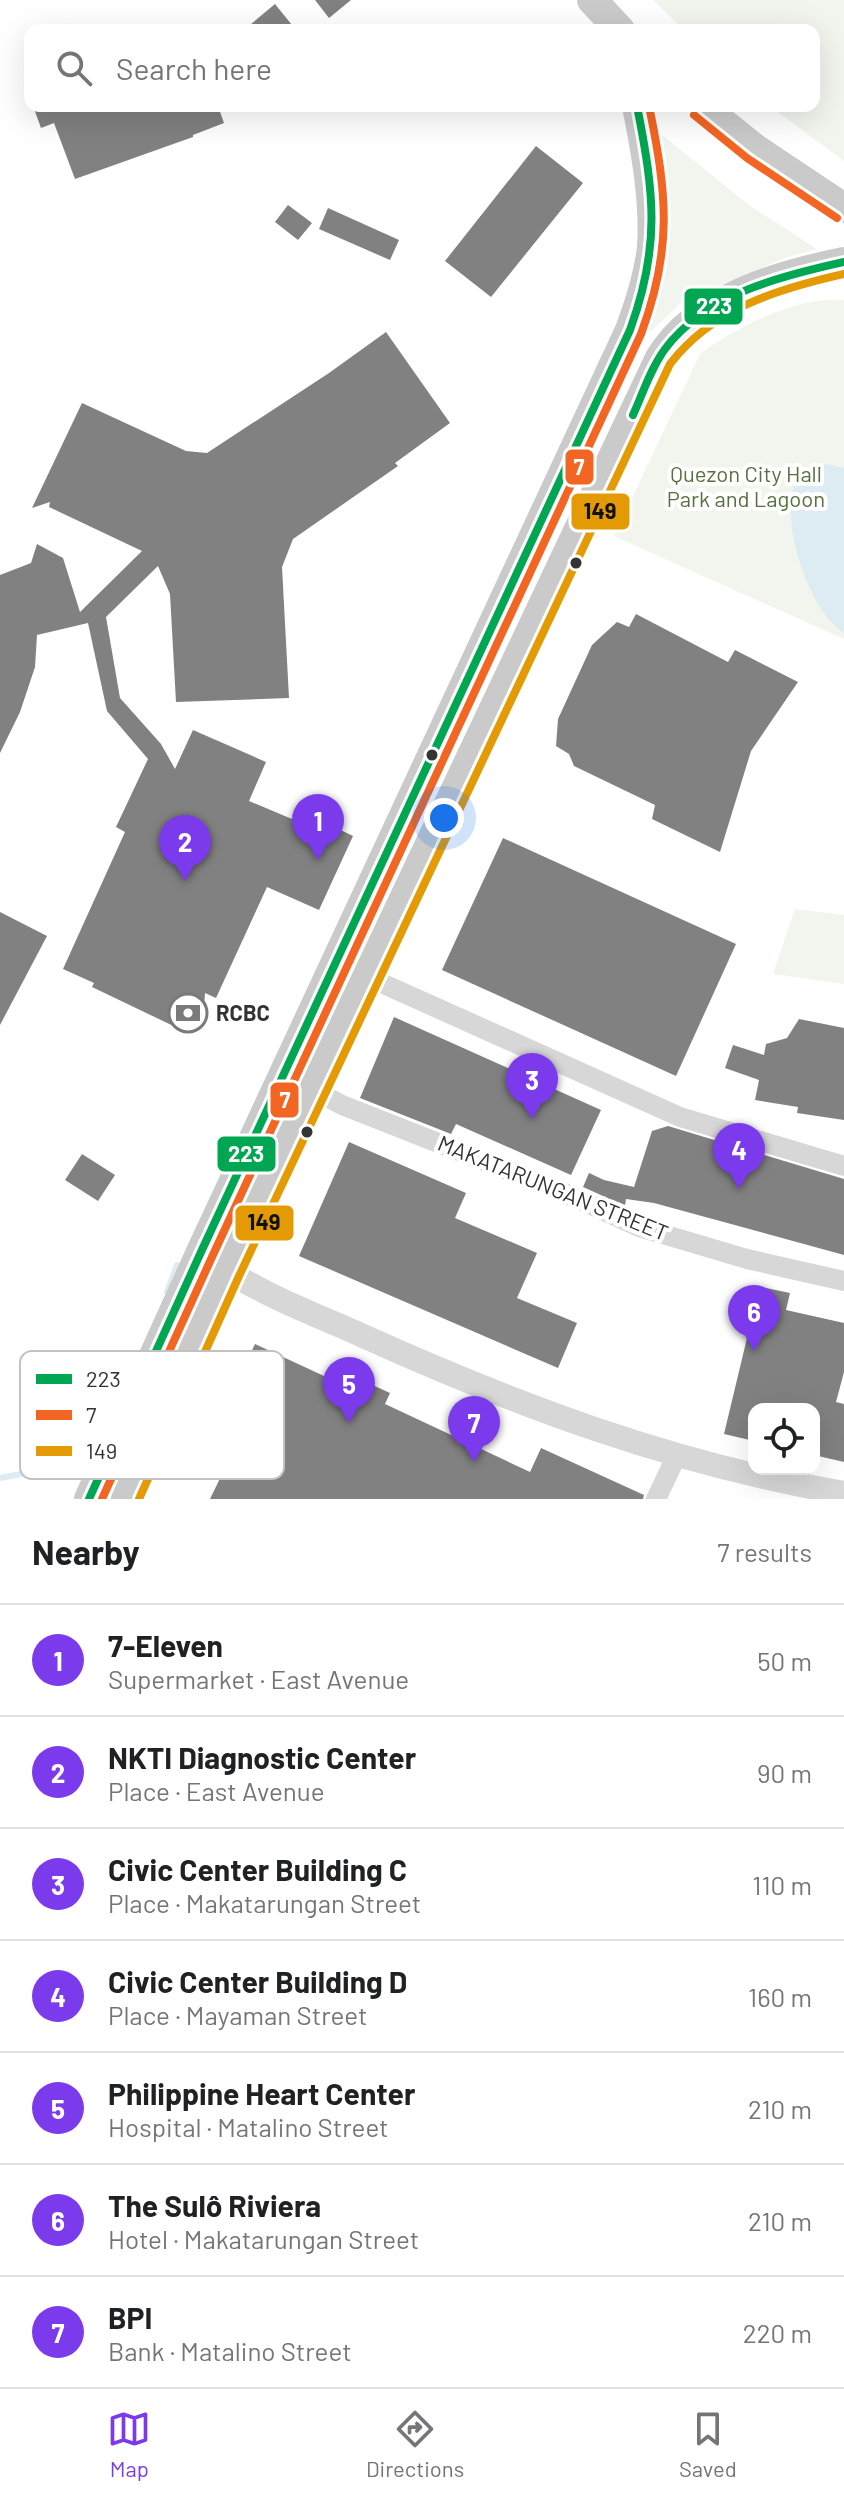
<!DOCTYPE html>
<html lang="en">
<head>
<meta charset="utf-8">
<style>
	:root { --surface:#fff; --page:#f2f2f2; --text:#202124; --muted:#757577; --line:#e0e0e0; --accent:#7c3aed }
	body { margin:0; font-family:Barlow,sans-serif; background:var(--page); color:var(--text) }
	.controls { position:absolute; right:24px; bottom:24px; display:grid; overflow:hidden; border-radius:16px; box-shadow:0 8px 32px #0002 }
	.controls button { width:72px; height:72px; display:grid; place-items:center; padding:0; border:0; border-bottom:2px solid var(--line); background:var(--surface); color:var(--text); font:40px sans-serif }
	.you { position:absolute; left:444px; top:818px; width:28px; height:28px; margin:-20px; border:6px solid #fff; border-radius:50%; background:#1a73e8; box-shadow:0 0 0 12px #1a73e833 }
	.badge { display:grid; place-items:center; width:52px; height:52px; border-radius:50%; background:var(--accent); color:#fff; font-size:26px; font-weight:700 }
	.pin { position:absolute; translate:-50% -66px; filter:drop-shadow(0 2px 4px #0008) }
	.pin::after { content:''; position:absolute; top:42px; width:28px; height:24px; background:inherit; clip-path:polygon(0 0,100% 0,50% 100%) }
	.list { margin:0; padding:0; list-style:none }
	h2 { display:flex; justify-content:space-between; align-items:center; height:104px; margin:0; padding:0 32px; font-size:34px }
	h2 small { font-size:26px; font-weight:400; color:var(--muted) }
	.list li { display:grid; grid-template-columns:52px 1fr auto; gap:24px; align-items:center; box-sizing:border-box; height:112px; padding:0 32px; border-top:2px solid var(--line) }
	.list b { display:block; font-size:30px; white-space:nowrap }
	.list p { margin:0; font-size:26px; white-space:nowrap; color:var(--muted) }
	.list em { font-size:26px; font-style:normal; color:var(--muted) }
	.icon { flex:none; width:44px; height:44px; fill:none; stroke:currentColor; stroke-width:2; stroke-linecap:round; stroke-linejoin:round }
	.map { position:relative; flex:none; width:844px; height:1499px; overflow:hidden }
	.search { position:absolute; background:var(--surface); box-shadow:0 8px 32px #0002; left:24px; right:24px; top:24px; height:88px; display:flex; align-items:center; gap:20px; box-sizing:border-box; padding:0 28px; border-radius:16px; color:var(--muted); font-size:30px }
	.sheet { height:888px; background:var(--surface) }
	nav { display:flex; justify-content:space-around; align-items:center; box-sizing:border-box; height:112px; border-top:2px solid var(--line); background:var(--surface); font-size:22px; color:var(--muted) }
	nav a { display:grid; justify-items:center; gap:4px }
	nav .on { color:var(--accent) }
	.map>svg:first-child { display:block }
	.green { fill:#f1f5ed }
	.water { fill:#ddebf3 }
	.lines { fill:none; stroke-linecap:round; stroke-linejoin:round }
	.stream { stroke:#ddebf3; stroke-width:6 }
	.building { fill:#818181 }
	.minor { stroke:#d7d7d7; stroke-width:20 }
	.tertiary { stroke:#d7d7d7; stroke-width:24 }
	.primary { stroke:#cacaca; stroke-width:30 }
	.bus-1-casing { stroke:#fff; stroke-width:14 }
	.bus-2-casing { stroke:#fff; stroke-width:14 }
	.bus-3-casing { stroke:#fff; stroke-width:14 }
	.bus-1 { stroke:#00a651; stroke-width:8 }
	.bus-2 { stroke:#f26522; stroke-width:8 }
	.bus-3 { stroke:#e39a05; stroke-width:8 }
	.bus-dot { fill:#333; stroke:#fff; stroke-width:3 }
	.labels { text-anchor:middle; stroke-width:8; stroke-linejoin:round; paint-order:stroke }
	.park-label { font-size:22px; fill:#56703f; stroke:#fff }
	.poi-label { font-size:22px; font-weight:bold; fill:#333; stroke:#fff; text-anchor:start }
	.street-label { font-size:22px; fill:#333; stroke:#fff }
	.key { fill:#fff; stroke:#c2c2c2; stroke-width:2 }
	.key-label { font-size:22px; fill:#333 }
	.line-badge { stroke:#fff; stroke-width:3 }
	.badge-label { font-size:22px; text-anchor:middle; font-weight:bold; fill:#fff }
	.pale-badge-label { font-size:22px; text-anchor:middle; font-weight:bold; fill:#111 }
</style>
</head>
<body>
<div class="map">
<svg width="844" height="1499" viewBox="0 0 844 1499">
	<rect width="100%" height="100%" fill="#fff"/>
	<!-- green -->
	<g class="green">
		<polygon points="653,0 844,0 844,161 770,106 814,106 814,30 684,30"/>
		<polygon points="657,131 749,205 817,249 787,257 684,300 648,334 661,262"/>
		<path d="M844 300V639L614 536 700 354C738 327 795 296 844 300Z"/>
		<polygon points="795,909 844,915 844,984 773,974"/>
	</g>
	<!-- water -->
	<path class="water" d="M825 464 844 468V633C811 613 784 532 792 495 793 486 797 479 800 471L810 466Z"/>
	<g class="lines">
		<!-- stream -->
		<g class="stream">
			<polyline points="167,1292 177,1265"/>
			<polyline points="0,1478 58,1467 114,1402 131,1371"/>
		</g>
	</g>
	<!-- building -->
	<g class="building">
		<polygon points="315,0 351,0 329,18"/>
		<polygon points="275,4 296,30 244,30"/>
		<polygon points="33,106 218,106 224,123 193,135 193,137 75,179 54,123 41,128"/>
		<polygon points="536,146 583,183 491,297 445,261"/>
		<polygon points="288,205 312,223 298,240 275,222"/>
		<polygon points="328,208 399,240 390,260 319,229"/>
		<polygon points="386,332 450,423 395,463 398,466 293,539 282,567 289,698 176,702 170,594 158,566 106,617 120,698 161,744 175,769 193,730 266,762 249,801 318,830 322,821 353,836 319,910 267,887 216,998 205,993 203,1023 195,1031 186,1032 92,987 94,983 63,969 125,832 116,827 148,759 107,711 88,623 37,635 35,667 20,712 0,753 0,575 31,563 37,544 63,558 80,612 142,551 49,507 50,502 32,508 82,403 186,451 207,453 329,373"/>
		<polygon points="636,614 728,662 735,650 798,682 751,751 720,852 652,819 655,805 574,766 569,754 556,746 558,719 592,645 617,622 629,627"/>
		<polygon points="503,838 736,944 676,1076 442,970"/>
		<polygon points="0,912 47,936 0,1025"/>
		<polygon points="394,1017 601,1110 571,1175 456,1124 451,1134 360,1098"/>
		<polygon points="799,1019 844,1028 844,1120 797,1113 798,1107 755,1100 759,1080 725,1068 733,1045 764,1055 766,1044 787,1038"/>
		<polygon points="668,1126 844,1179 844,1255 654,1203 626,1199 625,1206 623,1205 583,1187 589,1173 604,1180 634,1187 652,1131"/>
		<polygon points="349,1142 466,1193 455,1218 537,1253 517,1298 577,1323 558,1368 299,1256"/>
		<polygon points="82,1154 115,1175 98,1201 65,1180"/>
		<polygon points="766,1288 790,1293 786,1310 844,1323 844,1372 836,1402 844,1404 844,1462 814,1455 814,1409 754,1409 754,1441 724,1434 747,1338 754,1339"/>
		<polygon points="255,1344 337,1382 342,1371 390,1393 385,1404 530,1472 541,1448 644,1495 643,1499 210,1499 241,1435 217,1424"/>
	</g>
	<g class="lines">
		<!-- minor -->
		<g class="minor">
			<polyline points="368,977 680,1117 844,1166"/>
			<polyline points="314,1090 342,1105 563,1192 639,1227 747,1259 844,1281"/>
			<polyline points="656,1499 677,1455"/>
		</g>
		<!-- tertiary -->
		<path class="tertiary" d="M215 1262C259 1294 312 1313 361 1335 516 1405 675 1465 844 1493"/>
		<!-- primary -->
		<g class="primary">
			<polyline points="592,0 620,30"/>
			<polyline points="702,106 754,148 844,208"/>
			<path d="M89 1499 201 1252 630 330C640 303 649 275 652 247 655 201 646 151 637 106"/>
			<path d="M126 1499 228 1271 660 358C696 298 780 275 844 262"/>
		</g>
		<defs>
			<g id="bus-1">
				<path d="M633 415C643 393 651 368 665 349 706 294 781 276 844 262"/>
				<path d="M89 1499 201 1252 630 330C661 245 654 193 637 106"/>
			</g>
			<g id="bus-2">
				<polyline points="694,115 747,158 837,218"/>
				<path d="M102 1499 212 1257 641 334C673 248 667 194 649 106"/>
			</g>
			<path id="bus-3" d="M139 1499 239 1276 670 364C713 308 778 289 844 274"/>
		</defs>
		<!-- bus-1 casing -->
		<use href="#bus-1" class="bus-1-casing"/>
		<!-- bus-2 casing -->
		<use href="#bus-2" class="bus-2-casing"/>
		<!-- bus-3 casing -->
		<use href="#bus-3" class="bus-3-casing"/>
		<!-- bus-1 -->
		<use href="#bus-1" class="bus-1"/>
		<!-- bus-2 -->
		<use href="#bus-2" class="bus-2"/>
		<!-- bus-3 -->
		<use href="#bus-3" class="bus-3"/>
	</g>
	<!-- icons -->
	<defs>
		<symbol id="bank-ring" viewBox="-11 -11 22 22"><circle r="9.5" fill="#fff" stroke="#7a7a7a" stroke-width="1.5"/><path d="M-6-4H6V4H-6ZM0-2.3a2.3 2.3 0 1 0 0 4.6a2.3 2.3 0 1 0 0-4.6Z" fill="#7a7a7a"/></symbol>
	</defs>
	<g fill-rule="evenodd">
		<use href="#bank-ring" x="166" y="991" width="44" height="44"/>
	</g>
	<!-- markers -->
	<g class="bus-dot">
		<circle cx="576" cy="563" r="7"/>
		<circle cx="432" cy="755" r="7"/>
		<circle cx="307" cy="1132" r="7"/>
	</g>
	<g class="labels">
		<!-- park labels -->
		<g class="park-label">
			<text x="746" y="482">Quezon City Hall<tspan x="746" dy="25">Park and Lagoon</tspan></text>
		</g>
		<!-- poi labels -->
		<g class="poi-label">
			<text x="216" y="1021">RCBC</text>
		</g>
		<!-- street labels -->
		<g class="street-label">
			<text transform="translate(553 1188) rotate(22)" y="8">MAKATARUNGAN STREET</text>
		</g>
	</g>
	<!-- legend -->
	<rect x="20" y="1351" width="264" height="128" rx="12" class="key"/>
	<rect x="36" y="1374" width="36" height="10" fill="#00a651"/>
	<rect x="36" y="1410" width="36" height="10" fill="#f26522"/>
	<rect x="36" y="1446" width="36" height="10" fill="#e39a05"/>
	<g class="key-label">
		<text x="86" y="1387">223</text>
		<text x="86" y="1423">7</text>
		<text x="86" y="1459">149</text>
	</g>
	<g class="line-badge">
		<rect x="683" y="287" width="61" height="39" rx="8" fill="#00a651"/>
		<rect x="564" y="448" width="31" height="38" rx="8" fill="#f26522"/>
		<rect x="570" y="492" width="61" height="39" rx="8" fill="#e39a05"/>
		<rect x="269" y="1081" width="31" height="38" rx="8" fill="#f26522"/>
		<rect x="216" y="1135" width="61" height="38" rx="8" fill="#00a651"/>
		<rect x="234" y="1204" width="61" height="38" rx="8" fill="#e39a05"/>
	</g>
	<g class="badge-label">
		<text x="714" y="314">223</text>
		<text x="579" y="475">7</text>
		<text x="285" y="1108">7</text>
		<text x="246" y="1162">223</text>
	</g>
	<g class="pale-badge-label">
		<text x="600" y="519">149</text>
		<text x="264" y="1230">149</text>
	</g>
</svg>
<div class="controls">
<button><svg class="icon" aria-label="locate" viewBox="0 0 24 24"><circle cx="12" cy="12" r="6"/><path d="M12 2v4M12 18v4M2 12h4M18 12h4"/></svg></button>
</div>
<div class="you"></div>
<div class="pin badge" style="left:318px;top:860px">1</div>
<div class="pin badge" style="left:185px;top:881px">2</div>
<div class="pin badge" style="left:532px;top:1119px">3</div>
<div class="pin badge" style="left:739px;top:1189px">4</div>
<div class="pin badge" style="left:349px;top:1423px">5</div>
<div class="pin badge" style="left:754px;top:1351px">6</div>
<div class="pin badge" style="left:474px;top:1462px">7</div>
<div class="search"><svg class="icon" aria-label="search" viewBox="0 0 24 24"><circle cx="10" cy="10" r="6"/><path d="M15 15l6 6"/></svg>Search here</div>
</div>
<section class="sheet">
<h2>Nearby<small>7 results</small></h2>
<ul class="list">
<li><span class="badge">1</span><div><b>7-Eleven</b><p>Supermarket · East Avenue</p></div><em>50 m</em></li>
<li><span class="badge">2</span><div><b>NKTI Diagnostic Center</b><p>Place · East Avenue</p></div><em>90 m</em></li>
<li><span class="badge">3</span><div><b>Civic Center Building C</b><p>Place · Makatarungan Street</p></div><em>110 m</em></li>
<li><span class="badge">4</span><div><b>Civic Center Building D</b><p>Place · Mayaman Street</p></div><em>160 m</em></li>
<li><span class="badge">5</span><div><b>Philippine Heart Center</b><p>Hospital · Matalino Street</p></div><em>210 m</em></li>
<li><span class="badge">6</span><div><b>The Sulô Riviera</b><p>Hotel · Makatarungan Street</p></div><em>210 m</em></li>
<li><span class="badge">7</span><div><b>BPI</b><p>Bank · Matalino Street</p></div><em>220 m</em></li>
</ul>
</section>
<nav>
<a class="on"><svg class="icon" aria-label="map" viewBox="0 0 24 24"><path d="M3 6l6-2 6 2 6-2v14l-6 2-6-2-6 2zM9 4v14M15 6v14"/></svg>Map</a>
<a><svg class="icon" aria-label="directions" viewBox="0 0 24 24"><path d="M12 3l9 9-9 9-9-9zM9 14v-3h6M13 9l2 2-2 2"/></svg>Directions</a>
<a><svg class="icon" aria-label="saved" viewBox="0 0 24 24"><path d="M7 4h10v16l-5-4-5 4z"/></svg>Saved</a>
</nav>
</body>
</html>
